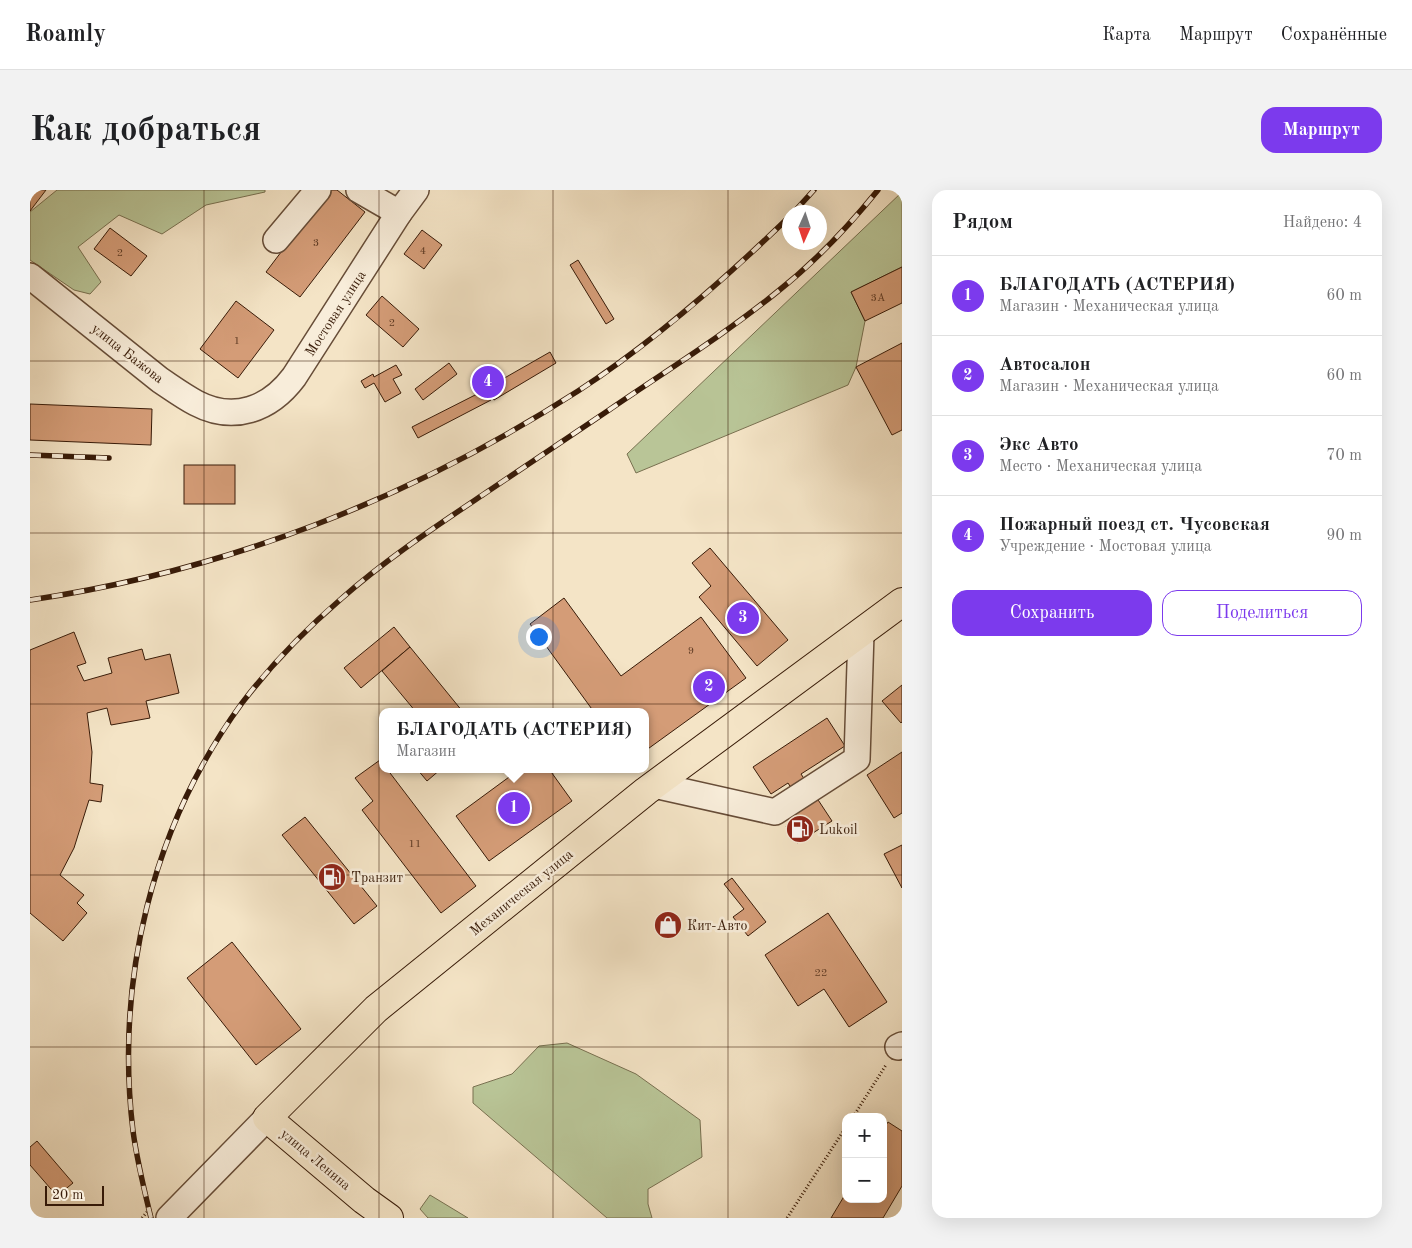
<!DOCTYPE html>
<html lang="ru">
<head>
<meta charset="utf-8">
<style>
	:root { --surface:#fff; --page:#f2f2f2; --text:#202124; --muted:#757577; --line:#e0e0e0; --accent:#7c3aed }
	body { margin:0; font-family:"Old Standard TT",serif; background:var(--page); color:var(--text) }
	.controls { position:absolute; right:15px; bottom:15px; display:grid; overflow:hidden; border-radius:10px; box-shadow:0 5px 20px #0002 }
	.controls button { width:45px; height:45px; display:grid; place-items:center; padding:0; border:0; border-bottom:1px solid var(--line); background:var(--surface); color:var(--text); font:25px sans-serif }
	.compass { position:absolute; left:752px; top:15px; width:45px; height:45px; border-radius:50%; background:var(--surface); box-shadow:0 5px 20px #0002; rotate:183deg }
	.scale { position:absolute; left:15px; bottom:12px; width:59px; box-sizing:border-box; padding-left:5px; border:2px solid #381b08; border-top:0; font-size:14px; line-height:18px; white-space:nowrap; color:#381b08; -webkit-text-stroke:4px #f8edda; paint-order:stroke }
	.you { position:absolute; left:508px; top:446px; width:18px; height:18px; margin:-12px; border:4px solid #fff; border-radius:50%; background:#1a73e8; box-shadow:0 0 0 8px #1a73e833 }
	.badge { display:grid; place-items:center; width:32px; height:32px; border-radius:50%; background:var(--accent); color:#fff; font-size:16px; font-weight:700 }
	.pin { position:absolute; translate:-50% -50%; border:2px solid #fff; box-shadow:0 1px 5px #0006 }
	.popup { position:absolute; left:349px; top:518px; width:270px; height:65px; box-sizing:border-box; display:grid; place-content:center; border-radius:10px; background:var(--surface); filter:drop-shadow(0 1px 4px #0005); font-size:16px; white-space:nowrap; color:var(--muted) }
	.popup b { font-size:19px; color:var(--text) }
	.popup::after { content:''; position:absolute; left:50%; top:100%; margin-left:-10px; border:10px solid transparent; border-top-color:var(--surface) }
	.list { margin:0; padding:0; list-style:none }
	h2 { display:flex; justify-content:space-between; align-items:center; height:65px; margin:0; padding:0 20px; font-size:21px }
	h2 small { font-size:16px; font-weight:400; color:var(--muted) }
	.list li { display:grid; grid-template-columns:32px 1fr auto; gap:15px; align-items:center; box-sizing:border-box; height:80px; padding:0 20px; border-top:1px solid var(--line) }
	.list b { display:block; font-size:19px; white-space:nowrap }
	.list p { margin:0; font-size:16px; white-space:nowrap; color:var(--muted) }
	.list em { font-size:16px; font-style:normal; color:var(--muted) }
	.actions { display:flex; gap:10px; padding:15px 20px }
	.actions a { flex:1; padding:11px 0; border:1px solid var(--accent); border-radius:15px; text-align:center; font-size:18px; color:var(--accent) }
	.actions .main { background:var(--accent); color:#fff }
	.map { position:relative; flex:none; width:872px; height:1028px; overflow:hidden; border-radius:15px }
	header { display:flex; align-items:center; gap:30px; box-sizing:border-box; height:70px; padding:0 25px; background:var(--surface); border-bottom:1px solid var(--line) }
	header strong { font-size:24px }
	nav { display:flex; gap:28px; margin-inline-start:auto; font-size:18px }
	.intro { display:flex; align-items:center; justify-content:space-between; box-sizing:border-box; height:120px; padding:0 30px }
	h1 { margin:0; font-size:35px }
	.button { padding:12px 22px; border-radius:15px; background:var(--accent); color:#fff; font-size:18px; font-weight:700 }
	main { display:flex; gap:30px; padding:0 30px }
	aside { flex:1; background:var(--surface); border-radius:15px; box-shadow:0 5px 20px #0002 }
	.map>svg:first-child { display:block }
	.green { fill:#b9c597; stroke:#787050 }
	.building { fill:#d49c77; stroke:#381b08 }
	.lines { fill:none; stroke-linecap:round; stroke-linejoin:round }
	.minor-casing { stroke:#674d38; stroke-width:28 }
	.major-casing { stroke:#381b08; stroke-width:30 }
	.path { stroke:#381b08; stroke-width:3; stroke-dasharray:1 2.5; stroke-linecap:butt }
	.minor { stroke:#f8edda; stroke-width:25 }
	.major { stroke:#f4e4c6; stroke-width:28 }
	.rail-casing { stroke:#381b08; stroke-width:5.5 }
	.rail { stroke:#f8edda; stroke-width:4; stroke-dasharray:11; stroke-linecap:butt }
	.grid { fill:none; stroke:#381b08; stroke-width:1; stroke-opacity:0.55 }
	.labels { text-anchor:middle; stroke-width:5; stroke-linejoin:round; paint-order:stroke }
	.number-label { font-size:11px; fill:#5f3b24 }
	.street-label { font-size:14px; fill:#381b08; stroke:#f8edda }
	.poi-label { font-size:14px; fill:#381b08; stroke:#f8edda; text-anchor:start }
</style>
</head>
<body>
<header>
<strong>Roamly</strong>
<nav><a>Карта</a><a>Маршрут</a><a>Сохранённые</a></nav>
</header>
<div class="intro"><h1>Как добраться</h1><a class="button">Маршрут</a></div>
<main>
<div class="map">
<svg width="872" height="1028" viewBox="0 0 872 1028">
	<rect width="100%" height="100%" fill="#f4e4c6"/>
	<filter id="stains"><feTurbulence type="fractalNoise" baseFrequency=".004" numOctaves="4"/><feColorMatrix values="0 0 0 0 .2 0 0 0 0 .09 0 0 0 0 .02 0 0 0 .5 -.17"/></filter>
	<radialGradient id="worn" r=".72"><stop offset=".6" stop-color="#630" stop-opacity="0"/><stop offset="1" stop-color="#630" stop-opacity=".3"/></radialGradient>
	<!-- green -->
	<g class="green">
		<polygon points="27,0 235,0 235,2 176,15 132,44 89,25 48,57 71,92 60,104 44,100 0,70 0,22"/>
		<polygon points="872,2 872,77 821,102 835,131 826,177 818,195 606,283 597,264"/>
		<polygon points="537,853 606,884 670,930 672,967 618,999 618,1014 622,1028 577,1028 443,913 443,897 482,884 509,856"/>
		<polygon points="400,1005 438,1028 398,1028 390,1019"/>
	</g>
	<!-- building -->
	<g class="building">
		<polygon points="0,0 16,0 0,21"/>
		<polygon points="298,0 307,0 335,22 270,107 236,82"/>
		<polygon points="80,38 117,66 101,86 64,59"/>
		<polygon points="392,40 412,55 394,79 374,64"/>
		<polygon points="548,70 584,129 576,134 540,75"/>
		<polygon points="872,77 872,113 835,131 821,102"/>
		<polygon points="352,106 389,139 373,157 336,125"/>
		<polygon points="206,111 244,140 208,188 170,159"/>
		<polygon points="872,153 872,240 862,245 826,177"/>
		<polygon points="520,162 526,173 464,210 457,198"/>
		<polygon points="419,173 427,184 393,210 385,199"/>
		<polygon points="366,175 372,185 363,189 371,203 355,212 344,193 335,198 331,191 343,184 344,187"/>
		<polygon points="455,200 461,210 388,248 382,237"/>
		<polygon points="0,214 122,219 121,255 0,250"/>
		<rect x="154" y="275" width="51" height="39"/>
		<polygon points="680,358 758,450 727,476 669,407 681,396 662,373"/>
		<polygon points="534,408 591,486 671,427 716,488 615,561 615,522 564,522 500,434"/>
		<polygon points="364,437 380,457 331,498 314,478"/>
		<polygon points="44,442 56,473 47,476 54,491 82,483 78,468 112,459 115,470 140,464 149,503 116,511 120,528 81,535 77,518 57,523 62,562 60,593 73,595 71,612 59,610 44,658 30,685 54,705 47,713 57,723 33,751 0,723 0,460"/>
		<polygon points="380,457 433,522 386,522 352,481"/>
		<polygon points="872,495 872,532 871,533 852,511"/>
		<polygon points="797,528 815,556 771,584 802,631 767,653 756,636 763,631 759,624 772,615 758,593 741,604 723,577"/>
		<polygon points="872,562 872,623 864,628 837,585"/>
		<polygon points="350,570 353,574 353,579 357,579 446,696 411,723 332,620 343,611 325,588"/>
		<polygon points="387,579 411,579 397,591"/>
		<polygon points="490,579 519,579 542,611 459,671 426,626"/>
		<polygon points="275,627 347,716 324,734 252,645"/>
		<polygon points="872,655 872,698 854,664"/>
		<polygon points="702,688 736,732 718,746 703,727 714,719 694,694"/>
		<polygon points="798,723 857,812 819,837 794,799 768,816 735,765"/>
		<polygon points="640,724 649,734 637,746 628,736"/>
		<polygon points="202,752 271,839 226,875 157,788"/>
		<polygon points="858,932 872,941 872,996 853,1028 801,1028 816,1003 816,1009 853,1009 853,940"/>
		<polygon points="7,951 43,993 27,1006 0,975 0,957"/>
	</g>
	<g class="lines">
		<defs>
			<g id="minor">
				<polyline points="329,0 369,23"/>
				<polyline points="246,50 288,0"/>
				<path d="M0 86 130 190C142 198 153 206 166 213 204 233 240 219 264 187L369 23 386 0"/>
				<polyline points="624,595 745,622 827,569 831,443"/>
				<polyline points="868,857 872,855"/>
				<polyline points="139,1028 237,928"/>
			</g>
			<polyline id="major" points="359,1028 334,1010 237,928 346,819 616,601 872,412"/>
		</defs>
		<!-- minor casing -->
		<use href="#minor" class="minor-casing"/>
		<!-- major casing -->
		<use href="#major" class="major-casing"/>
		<!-- path -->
		<g class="path">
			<polyline points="823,927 856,875"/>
			<polyline points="112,1028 117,1022"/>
			<polyline points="757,1028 816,937"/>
		</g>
		<!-- minor -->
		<use href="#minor" class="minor"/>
		<!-- major -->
		<use href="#major" class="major"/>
		<defs>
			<g id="rail">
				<polyline points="764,22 784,0"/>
				<polyline points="0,265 79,268"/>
				<path d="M0 410C196 381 382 308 548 201 625 151 694 90 759 27"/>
				<path d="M121 1028C114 999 107 971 103 941 85 790 122 636 212 513 241 475 275 440 311 409 355 370 405 337 454 304 496 276 537 248 579 220 636 181 694 145 747 102 785 72 818 37 848 0"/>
			</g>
		</defs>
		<!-- rail casing -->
		<use href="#rail" class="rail-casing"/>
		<!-- rail -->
		<use href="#rail" class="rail"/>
	</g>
	<!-- grid -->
	<path class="grid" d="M174 0V1028M349 0V1028M523 0V1028M698 0V1028M0 171H872M0 343H872M0 514H872M0 685H872M0 857H872"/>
	<!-- icons -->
	<defs>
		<symbol id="fuel-disc" viewBox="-11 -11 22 22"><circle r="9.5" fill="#8f2418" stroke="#f8edda"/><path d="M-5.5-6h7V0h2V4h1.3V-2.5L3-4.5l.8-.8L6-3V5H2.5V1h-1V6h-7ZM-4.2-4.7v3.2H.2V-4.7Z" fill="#fff"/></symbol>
		<symbol id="shop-disc" viewBox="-11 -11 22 22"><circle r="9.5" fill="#8f2418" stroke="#f8edda"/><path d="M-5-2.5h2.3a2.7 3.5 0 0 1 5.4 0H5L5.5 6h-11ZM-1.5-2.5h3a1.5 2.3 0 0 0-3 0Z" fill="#fff"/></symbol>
	</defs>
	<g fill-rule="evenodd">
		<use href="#fuel-disc" x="754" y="623" width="32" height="32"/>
		<use href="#fuel-disc" x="286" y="671" width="32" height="32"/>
		<use href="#shop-disc" x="622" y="719" width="32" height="32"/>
	</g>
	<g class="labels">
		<!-- number labels -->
		<g class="number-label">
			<text x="286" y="56">3</text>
			<text x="393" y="64">4</text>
			<text x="90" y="66">2</text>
			<text x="848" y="111">3А</text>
			<text x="362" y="136">2</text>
			<text x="207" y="154">1</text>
			<text x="661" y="464">9</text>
			<text x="385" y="657">11</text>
			<text x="791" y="786">22</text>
		</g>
		<!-- street labels -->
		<g class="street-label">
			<text transform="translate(305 123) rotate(-57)" y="5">Мостовая улица</text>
			<text transform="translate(98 163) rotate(38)" y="5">улица Бажова</text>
			<text transform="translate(491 702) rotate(-39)" y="5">Механическая улица</text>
			<text transform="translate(286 969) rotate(40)" y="5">улица Ленина</text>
		</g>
		<!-- poi labels -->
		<g class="poi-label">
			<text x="789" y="644">Lukoil</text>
			<text x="321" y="692">Транзит</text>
			<text x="657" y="740">Кит-Авто</text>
		</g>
	</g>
	<rect width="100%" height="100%" filter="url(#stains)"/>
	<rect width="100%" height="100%" fill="url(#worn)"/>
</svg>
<div class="controls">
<button>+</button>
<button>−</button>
</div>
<svg class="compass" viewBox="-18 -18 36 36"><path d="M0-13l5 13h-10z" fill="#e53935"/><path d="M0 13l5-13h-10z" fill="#757577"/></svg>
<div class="scale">20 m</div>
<div class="you"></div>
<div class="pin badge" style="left:484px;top:618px">1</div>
<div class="popup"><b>БЛАГОДАТЬ (АСТЕРИЯ)</b>Магазин</div>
<div class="pin badge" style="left:679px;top:497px">2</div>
<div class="pin badge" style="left:713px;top:428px">3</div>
<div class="pin badge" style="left:458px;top:192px">4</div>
</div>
<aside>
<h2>Рядом<small>Найдено: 4</small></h2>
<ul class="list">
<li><span class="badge">1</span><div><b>БЛАГОДАТЬ (АСТЕРИЯ)</b><p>Магазин · Механическая улица</p></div><em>60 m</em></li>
<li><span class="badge">2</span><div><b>Автосалон</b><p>Магазин · Механическая улица</p></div><em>60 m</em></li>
<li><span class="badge">3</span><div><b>Экс Авто</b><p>Место · Механическая улица</p></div><em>70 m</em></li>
<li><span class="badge">4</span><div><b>Пожарный поезд ст. Чусовская</b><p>Учреждение · Мостовая улица</p></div><em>90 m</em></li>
</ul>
<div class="actions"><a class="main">Сохранить</a><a>Поделиться</a></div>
</aside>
</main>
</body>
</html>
